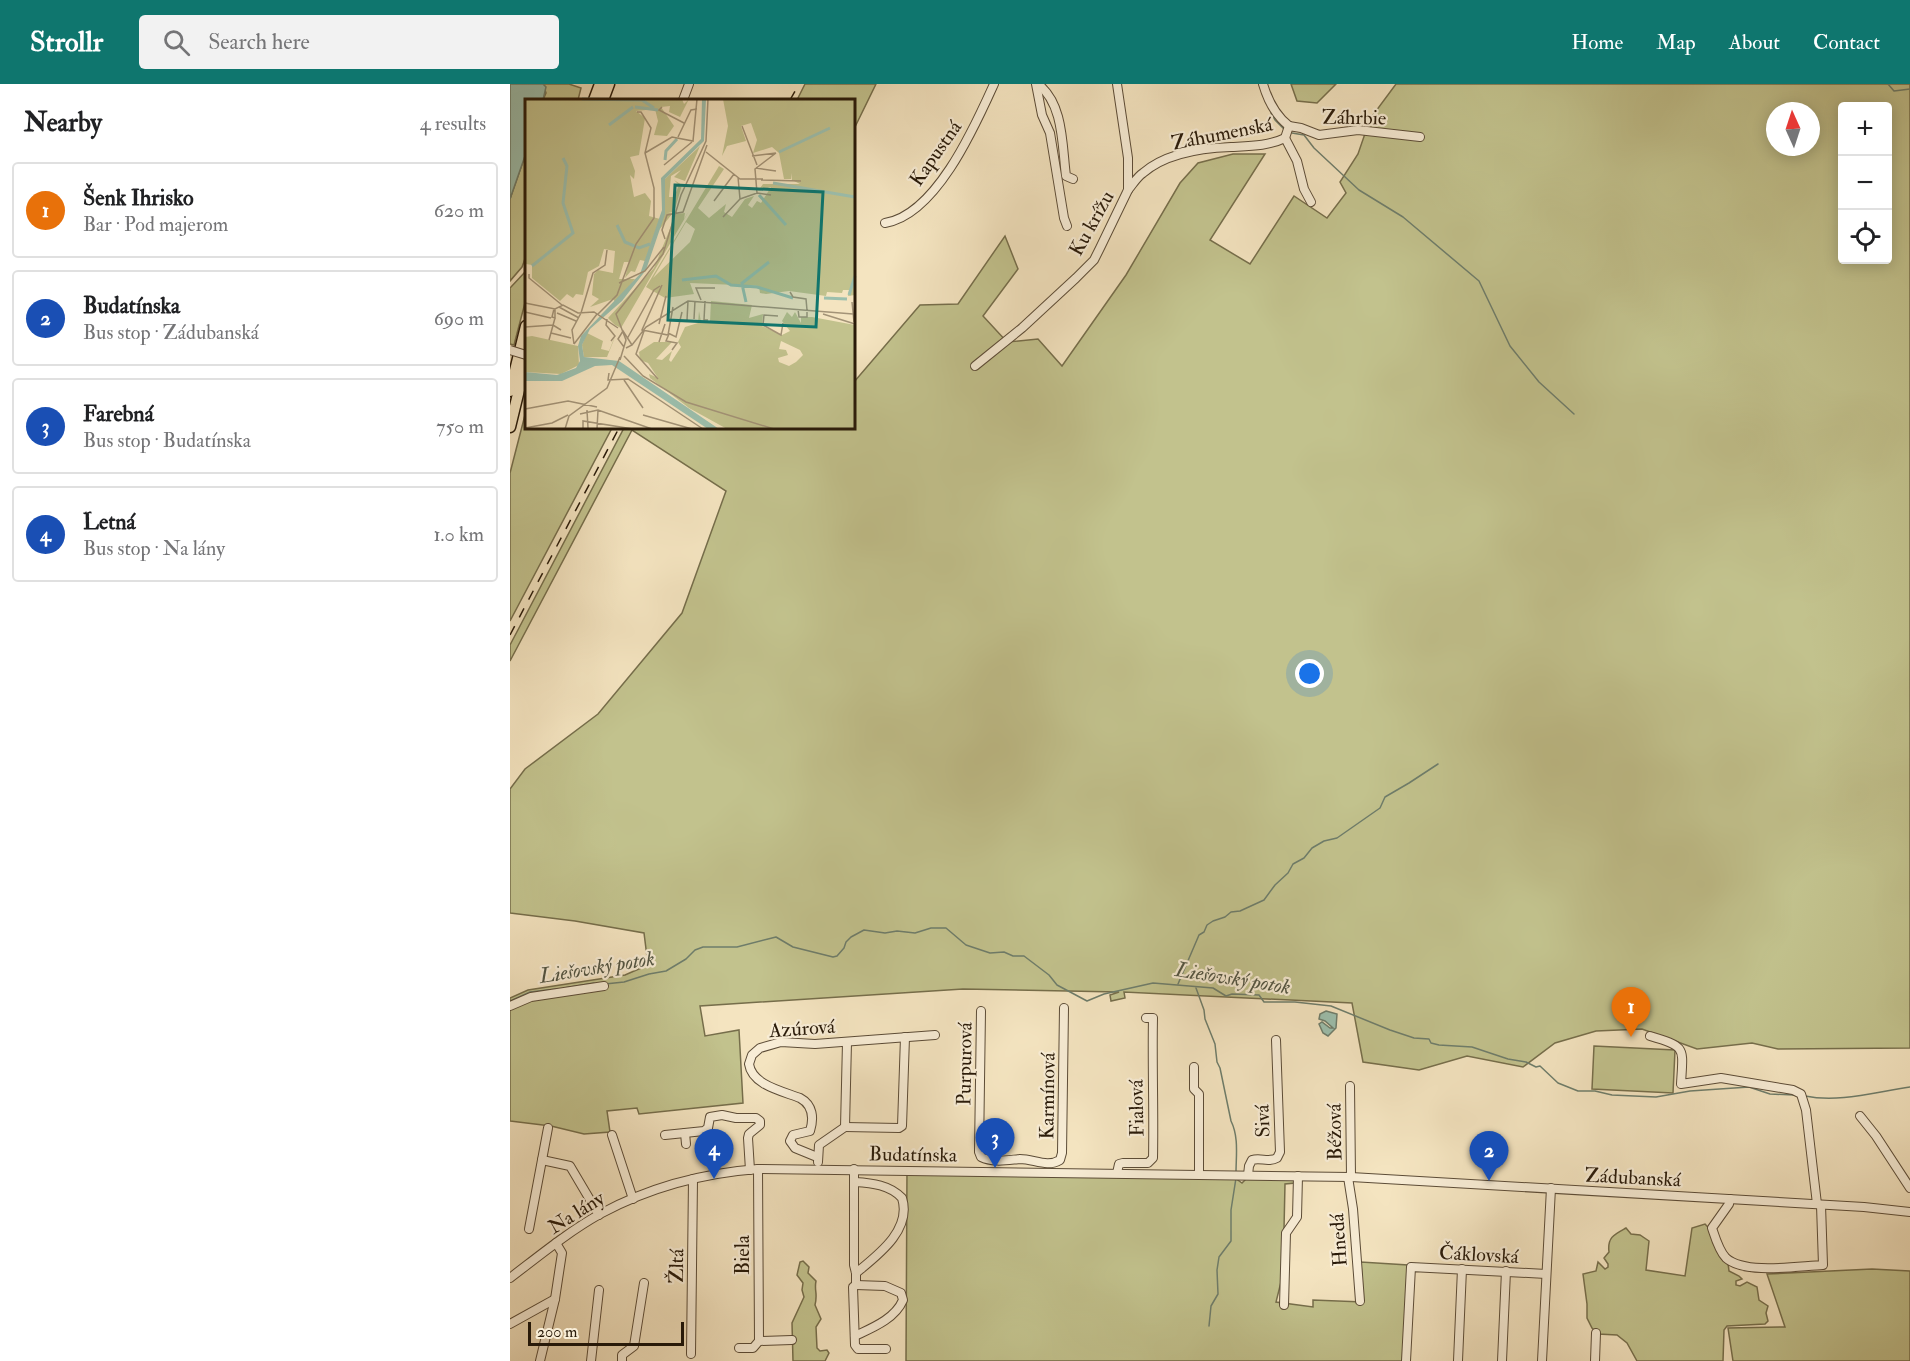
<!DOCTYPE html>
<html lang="en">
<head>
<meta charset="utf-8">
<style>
	:root { --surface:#fff; --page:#f2f2f2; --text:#202124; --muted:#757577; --line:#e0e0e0; --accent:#0f766e }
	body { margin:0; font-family:"IM FELL Double Pica",serif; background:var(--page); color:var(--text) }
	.controls { position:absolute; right:18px; top:18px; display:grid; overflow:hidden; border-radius:6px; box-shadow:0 3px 15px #0003 }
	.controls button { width:54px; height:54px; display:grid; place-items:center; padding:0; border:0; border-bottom:2px solid var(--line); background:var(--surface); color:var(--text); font:30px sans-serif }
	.compass { position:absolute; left:1256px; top:18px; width:54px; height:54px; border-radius:50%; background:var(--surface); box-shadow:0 3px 15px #0003; rotate:357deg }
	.scale { position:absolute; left:18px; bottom:15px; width:156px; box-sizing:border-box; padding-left:6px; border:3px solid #291a09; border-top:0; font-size:16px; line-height:21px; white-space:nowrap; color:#291a09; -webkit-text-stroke:4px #f8edd6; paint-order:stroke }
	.you { position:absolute; left:800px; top:590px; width:21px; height:21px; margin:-15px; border:4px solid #fff; border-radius:50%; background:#1a73e8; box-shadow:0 0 0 9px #1a73e833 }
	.badge { display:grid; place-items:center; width:39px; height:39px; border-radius:50%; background:var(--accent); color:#fff; font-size:20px; font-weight:700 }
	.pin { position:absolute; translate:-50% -50px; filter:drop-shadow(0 2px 3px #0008) }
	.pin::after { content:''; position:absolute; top:32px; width:21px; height:18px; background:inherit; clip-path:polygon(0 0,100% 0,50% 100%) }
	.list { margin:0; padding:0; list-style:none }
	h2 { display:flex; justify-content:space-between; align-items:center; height:78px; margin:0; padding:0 24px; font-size:26px }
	h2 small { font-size:20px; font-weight:400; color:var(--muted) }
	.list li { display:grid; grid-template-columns:39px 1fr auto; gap:18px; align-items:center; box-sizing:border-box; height:96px; margin:0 12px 12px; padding:0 12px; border:2px solid var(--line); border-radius:6px }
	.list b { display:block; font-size:22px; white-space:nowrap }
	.list p { margin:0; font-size:20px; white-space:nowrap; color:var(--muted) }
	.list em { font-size:20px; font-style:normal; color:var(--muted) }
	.icon { flex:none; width:33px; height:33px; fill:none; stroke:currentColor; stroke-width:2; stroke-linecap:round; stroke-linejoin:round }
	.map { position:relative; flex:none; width:1400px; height:1277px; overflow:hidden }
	header { display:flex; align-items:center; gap:36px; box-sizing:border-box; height:84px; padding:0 30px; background:var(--accent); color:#fff }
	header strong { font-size:28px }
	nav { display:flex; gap:33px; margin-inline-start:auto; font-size:21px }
	.search { width:420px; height:54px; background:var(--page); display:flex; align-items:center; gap:15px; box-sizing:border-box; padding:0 21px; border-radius:6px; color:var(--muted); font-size:22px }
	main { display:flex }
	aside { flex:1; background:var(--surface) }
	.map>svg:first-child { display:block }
	.green { fill:#c2c28d; stroke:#766e4b; stroke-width:1.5; fill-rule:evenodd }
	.water { fill:#9cbfad; stroke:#6e7d6b; stroke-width:1.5 }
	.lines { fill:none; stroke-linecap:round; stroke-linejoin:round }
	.stream { stroke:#6e7d6b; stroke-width:1.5 }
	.minor-casing { stroke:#5c4c37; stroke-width:10 }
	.major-casing { stroke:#291a09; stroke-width:13 }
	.minor { stroke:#f8edd6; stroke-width:8 }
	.major { stroke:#f4e4c0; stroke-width:10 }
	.rail { stroke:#291a09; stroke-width:1.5; stroke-dasharray:10 10; stroke-linecap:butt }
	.minor-bridge-casing { stroke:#5c4c37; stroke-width:10; stroke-linecap:butt }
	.minor-bridge { stroke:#f8edd6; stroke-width:8 }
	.labels { text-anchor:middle; stroke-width:4.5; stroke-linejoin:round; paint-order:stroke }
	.street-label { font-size:20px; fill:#291a09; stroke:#f8edd6 }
	.water-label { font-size:21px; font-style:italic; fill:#515442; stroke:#f8edd6 }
	.inset-river { fill:none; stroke:#9cbfad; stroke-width:3 }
	.inset-road { fill:none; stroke:#a39377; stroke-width:1.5 }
	.view { fill:#0f766e; fill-opacity:0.15; stroke:#0f766e; stroke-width:3 }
	.inset-edge { fill:none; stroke:#291a09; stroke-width:3 }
</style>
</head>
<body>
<header>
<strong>Strollr</strong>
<div class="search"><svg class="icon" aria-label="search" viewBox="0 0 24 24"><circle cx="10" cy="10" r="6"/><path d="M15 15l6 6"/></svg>Search here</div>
<nav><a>Home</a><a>Map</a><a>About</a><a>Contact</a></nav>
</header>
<main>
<aside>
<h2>Nearby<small>4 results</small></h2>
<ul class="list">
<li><span class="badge" style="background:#e8710a">1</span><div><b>Šenk Ihrisko</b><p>Bar · Pod majerom</p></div><em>620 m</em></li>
<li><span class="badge" style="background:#1a4fb4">2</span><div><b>Budatínska</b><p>Bus stop · Zádubanská</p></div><em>690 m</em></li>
<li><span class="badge" style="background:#1a4fb4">3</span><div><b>Farebná</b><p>Bus stop · Budatínska</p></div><em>750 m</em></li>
<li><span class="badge" style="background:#1a4fb4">4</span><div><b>Letná</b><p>Bus stop · Na lány</p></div><em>1.0 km</em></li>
</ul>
</aside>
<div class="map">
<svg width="1400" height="1277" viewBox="0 0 1400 1277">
	<rect width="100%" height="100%" fill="#f4e4c0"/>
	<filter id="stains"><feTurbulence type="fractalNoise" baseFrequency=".00333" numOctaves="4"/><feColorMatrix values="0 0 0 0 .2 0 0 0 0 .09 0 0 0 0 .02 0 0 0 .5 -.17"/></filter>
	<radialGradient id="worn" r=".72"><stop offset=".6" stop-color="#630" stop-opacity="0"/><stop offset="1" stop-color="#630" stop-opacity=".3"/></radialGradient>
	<!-- green -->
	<g class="green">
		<polygon points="33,0 59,0 71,4 68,16 33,16 36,9"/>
		<polygon points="295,0 366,0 344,45 344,16 287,16"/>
		<polygon points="781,0 826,0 807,19 787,17"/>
		<path d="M886 0H1400V964L1268 965 1242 959 1187 965 1132 945 1086 947 1045 959 1013 983 957 972 909 986 853 978 842 919 614 908 615 914 601 917 600 911 609 908 453 905 190 922 195 952 229 946 233 1019 129 1030 127 1024 97 1027 100 1048 74 1050 41 1042 0 1037V914L18 906 115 891 138 881 134 849 65 837 0 829V705L15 685 88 630 172 529 216 407 122 346 0 577V561L114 344H344V298L410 221 448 220 495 152 508 185 473 232 497 258 528 255 552 282 616 191 670 99 688 79 723 70H755L700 156 740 180 784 112 817 134 836 109 830 98 848 70 860 35ZM1332 22H1378V176H1332ZM1265 27H1301V63H1265Z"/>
		<polygon points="16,69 16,172 12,183 0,197 0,115"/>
		<polygon points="16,187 16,215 4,261 0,260 0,204"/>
		<polygon points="16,327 16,344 102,344 0,537 0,389"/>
		<polygon points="1084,962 1165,966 1163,1009 1082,1005"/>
		<polygon points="397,1083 725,1094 732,1099 737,1094 784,1096 785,1099 775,1100 773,1190 766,1218 803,1223 803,1216 853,1218 851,1178 898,1181 894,1277 396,1277"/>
		<path d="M1195 1140C1207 1152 1218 1170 1219 1187L1229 1192 1232 1195 1226 1197V1201L1230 1202 1237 1198 1247 1203 1249 1216 1258 1222 1256 1229 1258 1237 1255 1240 1217 1242 1214 1246 1213 1277H1127L1117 1259 1107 1251 1088 1250 1082 1244 1077 1234V1220L1073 1190 1086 1187 1088 1178 1095 1185 1098 1183V1180L1094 1174 1099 1168C1097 1153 1105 1150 1116 1144L1121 1150 1130 1151 1139 1157 1136 1186 1175 1192 1182 1144Z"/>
		<path d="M293 1177 299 1183 298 1189 306 1197C304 1207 308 1209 305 1221L311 1235 306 1243 307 1264 310 1267 317 1266 319 1269 315 1277H283L282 1239 294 1213 292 1206 293 1199 287 1191 290 1178Z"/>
		<polygon points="1362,1185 1400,1187 1400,1277 1223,1277 1218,1244 1275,1243 1257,1190"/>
	</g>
	<!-- water -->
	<g class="water">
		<polygon points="0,0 33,0 36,3 33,16 16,16 16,69 0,115"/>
		<polygon points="816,927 827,930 826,944 818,952 813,949 809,940 812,938 820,944 823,944 815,937 809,935 810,930"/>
	</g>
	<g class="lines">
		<!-- stream -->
		<g class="stream">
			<polyline points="1378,0 1384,7 1400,5"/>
			<polyline points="761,29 765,36 775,46"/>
			<polyline points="782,49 794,51 804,64 849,106 893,133 969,197 1000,262 1029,298 1064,330"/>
			<polyline points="95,900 114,898 139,890 156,887 176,875 185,866 193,863 227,863 266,853 283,863 323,873 327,872 334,864 336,858 341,853 354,846 375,849 387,847 405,849 421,844 436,844 456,861 480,869 494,868 503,872 514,872 539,891 547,901 577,917 594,910 643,899 703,904 716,912 722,910 749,911 754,918 785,918 821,922 880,946 904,954 919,955 921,959 929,961 962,963 998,975 1016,978 1026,983 1030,982 1048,999 1068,1007 1085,1007 1102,1011 1146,1013 1180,1007 1239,1003 1260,1010 1284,1011"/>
			<polyline points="668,900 689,851 694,848 697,841 703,837 715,833 721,828 730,827 754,816 765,801 778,789 783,780 794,774 802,764 814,757 827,754 870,724 875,713 899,699 928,680"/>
			<polyline points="54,904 84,899"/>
			<path d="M686 904 694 926 695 935 705 960 707 978 710 984 721 1037C729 1053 726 1072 726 1089"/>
			<polyline points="0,917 20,908 46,905"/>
			<path d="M1295 1012C1329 1019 1365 1008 1400 1003"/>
			<polyline points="699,1242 701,1222 708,1210 707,1186 709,1173 721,1157 721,1126 726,1094"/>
		</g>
		<defs>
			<g id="minor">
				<polyline points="526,0 532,31 540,49 554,134 557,142"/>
				<path d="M528 0C554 20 552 62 556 92L563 95"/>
				<path d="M753 0C758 17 765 31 779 42"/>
				<polyline points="173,16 179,0"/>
				<polyline points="779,42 791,44 809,51 848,46 910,53"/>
				<polyline points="775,54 787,77 794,105 801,118"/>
				<path d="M618 106C623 100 627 93 633 89 656 69 692 64 721 63 739 62 759 62 775 54L779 42"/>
				<path d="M375 139C426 131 465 42 484 0"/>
				<polyline points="465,282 512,244 566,194 584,176 590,164 618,106 618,74 607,0"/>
				<polyline points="0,922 21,913 94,902"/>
				<path d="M471 927 469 1068 471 1073C483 1079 498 1076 510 1075 524 1075 537 1084 550 1076L552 1069 554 924"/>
				<path d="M1140 952C1177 963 1173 963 1171 1000L1211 994 1283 1006 1291 1010 1296 1026 1307 1120"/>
				<polyline points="684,983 684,1005 689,1010 689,1090"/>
				<polyline points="840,1002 841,1093"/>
				<polyline points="1350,1032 1366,1052 1400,1104"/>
				<polyline points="335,1043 389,1044 392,1042 395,953"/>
				<polyline points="175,1049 176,1060"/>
				<polyline points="102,1051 123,1115"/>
				<polyline points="155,1051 194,1047 198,1044 200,1033 212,1031 226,1034 246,1034 250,1037 250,1041 239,1050 238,1054 240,1086"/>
				<path d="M307 1073 285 1064 280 1057 283 1051 300 1047C304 1034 303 1021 290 1014 272 1007 242 1001 239 980L242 971 250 964 271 958 305 960 425 951"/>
				<polyline points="32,1076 60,1082 89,1131"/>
				<polyline points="308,1078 309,1061 335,1043 337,958"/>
				<polyline points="248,1085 249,1257"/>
				<polyline points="344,1085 344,1181 346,1189 346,1201 343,1203 345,1261 348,1265 376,1265"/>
				<path d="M607 1089 609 1080 613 1079H638L643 1074C644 1027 642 981 643 934H636"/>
				<path d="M738 1091 739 1082 742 1076C751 1073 758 1079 767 1074L770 1068 766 956"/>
				<polyline points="838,1093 843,1125 850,1217"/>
				<path d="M345 1098C362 1099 380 1101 392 1114 402 1146 368 1171 346 1189"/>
				<path d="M1220 1115 1219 1120 1202 1144C1205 1153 1209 1167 1216 1174 1235 1191 1288 1182 1313 1181L1311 1121"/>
				<polyline points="19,1145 38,1044"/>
				<path d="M0 1194C29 1172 58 1148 90 1130 138 1104 194 1089 248 1085L841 1093 1354 1123 1400 1128"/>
				<polyline points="774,1221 776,1149 787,1133 788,1092"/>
				<polyline points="0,1240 45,1215"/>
				<path d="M345 1252C362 1244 385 1235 393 1216L391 1209 375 1202 346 1201"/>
				<polyline points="229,1264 243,1264 249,1257 282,1256"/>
				<polyline points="181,1270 183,1095"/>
				<polyline points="30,1277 45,1215 50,1182 52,1169 46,1159"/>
				<polyline points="81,1277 89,1206"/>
				<polyline points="112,1277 112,1271 124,1262 134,1199"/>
				<polyline points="896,1277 901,1183 1036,1190"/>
				<polyline points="948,1277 952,1185"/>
				<polyline points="992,1277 996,1187"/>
				<polyline points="1032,1277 1041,1104"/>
				<polyline points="1085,1277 1086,1249"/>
			</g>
			<g id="major">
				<polyline points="84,16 90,0"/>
				<polyline points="93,16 99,0"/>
				<polyline points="0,307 16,242"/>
				<polyline points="0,343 16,277"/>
			</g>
		</defs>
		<!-- minor casing -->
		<use href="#minor" class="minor-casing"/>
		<!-- major casing -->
		<use href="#major" class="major-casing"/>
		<!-- minor -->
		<use href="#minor" class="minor"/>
		<!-- major -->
		<use href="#major" class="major"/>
		<!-- rail -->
		<g class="rail">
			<polyline points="280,16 289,0"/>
			<polyline points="0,551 109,344"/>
		</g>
		<defs>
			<polyline id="minor-bridge" points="0,266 16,271"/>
		</defs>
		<!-- minor-bridge casing -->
		<use href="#minor-bridge" class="minor-bridge-casing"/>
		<!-- minor-bridge -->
		<use href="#minor-bridge" class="minor-bridge"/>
	</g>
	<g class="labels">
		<!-- street labels -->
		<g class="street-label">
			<text transform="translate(844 33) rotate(1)" y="7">Záhrbie</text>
			<text transform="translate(712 49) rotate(-11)" y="7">Záhumenská</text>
			<text transform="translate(425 69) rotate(-55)" y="7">Kapustná</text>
			<text transform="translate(581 139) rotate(-61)" y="7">Ku krížu</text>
			<text transform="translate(292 944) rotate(-4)" y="7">Azúrová</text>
			<text transform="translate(454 980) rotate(-89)" y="7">Purpurová</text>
			<text transform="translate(537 1012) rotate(-89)" y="7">Karmínová</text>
			<text transform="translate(626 1024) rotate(-91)" y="7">Fialová</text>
			<text transform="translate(752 1037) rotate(-92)" y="7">Sivá</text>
			<text transform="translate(824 1048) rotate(-91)" y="7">Béžová</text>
			<text transform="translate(403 1070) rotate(1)" y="7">Budatínska</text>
			<text transform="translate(1123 1093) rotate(3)" y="7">Zádubanská</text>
			<text transform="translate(66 1128) rotate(-32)" y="7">Na lány</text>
			<text transform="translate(828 1156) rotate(-94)" y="7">Hnedá</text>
			<text transform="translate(969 1170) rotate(3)" y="7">Čáklovská</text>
			<text transform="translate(232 1171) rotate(-90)" y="7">Biela</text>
			<text transform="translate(166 1182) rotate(-89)" y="7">Žltá</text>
		</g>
		<!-- water labels -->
		<g class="water-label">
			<text transform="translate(87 883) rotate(-9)" y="7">Liešovský potok</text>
			<text transform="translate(723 894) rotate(9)" y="7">Liešovský potok</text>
		</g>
	</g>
	<!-- overview -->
	<g transform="translate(15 15)">
		<rect width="330" height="330" fill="#f4e4c0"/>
		<path d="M0 0H157L159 5 164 0 155 18 144 13 145 7 136 8 149 27 142 37 129 36 133 22 130 10 111 12 120 19 114 56 105 58 110 72 109 80 105 76 109 98 120 94 126 102 124 117 135 120 120 162 115 161 110 173 106 172 100 179 104 163H99L94 180H110L91 204 88 200 65 208 74 200 67 196 69 175 73 171 88 174 90 152 79 150 74 167 63 173 58 196 51 195 48 199 42 195 35 202 7 179V166L1 165 0 171ZM198 0H330V196L323 197 324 191H318L317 194 302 193 301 197 264 192 241 195 235 194 234 187 165 184 169 195 140 199 121 188 194 67 199 70 173 109 184 119 201 105 199 113 207 118 220 100 229 97 223 106 227 109 232 102 236 104 246 88 233 92 238 85H275L267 81 266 74V80H259L254 54 247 48 228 54 232 41 226 24 216 27 221 42 202 47 197 57 203 27ZM161 123 170 130 165 143 128 179ZM175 47 160 82 149 78 156 71 146 77 144 98H149L154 86 149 81 157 86 149 113 143 114H148L134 131 140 105V80ZM164 112 96 229 90 226 83 219 129 169 151 115 160 114 159 120ZM186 202 227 206 224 219 238 215 237 227 257 236 265 232 257 222 262 213 267 218 270 213 276 224V218H287L330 226V330H202L164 309 125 279 124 275 133 279 123 264 115 261 114 253 129 243H147L131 260 137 261 147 252 144 261 146 263 156 248 153 243 160 228 173 224 174 212 176 223H185ZM256 242 275 251 278 256 271 263 264 267 254 263 253 259 263 256 261 251 254 250ZM62 234 78 242 76 250 84 252 88 242 90 238 82 258H59L57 246ZM7 237 53 247 54 266 36 275 0 273V238Z" fill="#c2c28d" fill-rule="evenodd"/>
		<path d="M177 0H181L179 42 140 80V115L121 171 97 202 65 230 57 246 59 258 94 262 194 330H183L87 266 70 267 37 282H0V273L32 276 51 269 55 262 53 247 56 237 115 175 137 111 136 79 176 40Z" fill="#9cbfad"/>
		<path class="inset-river" d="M57 0 117 1 129 9M110 8 133 11M84 26 108 8M254 53 305 29M140 61 141 52 152 40M248 84 330 98M234 96 261 126M92 126 100 143 114 149 125 145M7 167 48 134 38 104 42 67 38 59M157 181 191 177 206 186 232 188 268 199M216 185 244 163M217 185 221 203M324 196 330 177M299 199 322 200"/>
		<path class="inset-road" d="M137 8 134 11 159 24M217 27 232 66M153 38 166 11 172 10M181 53 215 80H238M120 54 147 38 168 42 172 0M227 57 251 54M139 66 167 43M231 69 251 72M236 81 276 82M232 94 230 70 251 54M215 100 232 94 246 96M189 102 209 75M198 118 215 100 213 78M140 140 137 131 142 116 158 113 182 46M4 175V179L37 206M94 184 120 172 139 148M137 186 117 231 143 236 148 208M265 193 268 198 281 200 282 211M176 201 171 189H190M180 202 179 221H183M327 203 329 223M0 204 30 210 38 206 53 214 69 213 93 229M34 208 54 219M29 210 27 218 30 219V210M273 210 274 218H282V211M0 213 26 219M32 214 51 222M56 214 68 174 80 166 82 151M73 215 92 196 111 145 129 119V89L120 54 126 29 116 13H112M298 215 330 225M253 217 239 216 238 226 256 236 258 224M82 220 81 226 90 237 86 242M169 220 170 202M162 221 163 202M134 225 141 197M0 228 28 226 36 231M119 232 111 255 133 280M26 234 46 239M143 234 151 238 157 213M144 235 141 242 152 244 147 251M102 240 129 191 135 187M24 241 30 219M134 243 140 225M49 245 72 215M49 245 47 231 56 214M107 246 121 228 163 202 328 215M99 248 93 240 98 232 107 246 101 249M99 257 118 277 161 303 249 330M95 261 101 241 91 215 138 155 156 96 181 42 183 0M84 274 83 281 103 280 178 330M99 281 118 309M0 310 43 302 72 308M62 311 63 329M55 315 73 311 127 330M118 316 167 330M0 329 27 324 43 316M40 330 44 317 82 289 95 258M58 330V322L108 330M72 330 73 311"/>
		<path class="view" d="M150 86 298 93 291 228 143 221Z"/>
		<rect width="330" height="330" class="inset-edge"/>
	</g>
	<rect width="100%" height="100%" filter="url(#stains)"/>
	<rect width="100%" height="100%" fill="url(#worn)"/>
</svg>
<div class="controls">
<button>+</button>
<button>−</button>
<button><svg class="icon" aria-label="locate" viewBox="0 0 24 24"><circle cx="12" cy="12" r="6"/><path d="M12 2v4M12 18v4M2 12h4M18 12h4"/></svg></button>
</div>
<svg class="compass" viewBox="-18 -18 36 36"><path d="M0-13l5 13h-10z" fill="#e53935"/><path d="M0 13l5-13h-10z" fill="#757577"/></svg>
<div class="scale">200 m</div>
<div class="you"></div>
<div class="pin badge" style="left:1121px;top:953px;background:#e8710a">1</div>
<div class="pin badge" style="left:979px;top:1097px;background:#1a4fb4">2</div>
<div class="pin badge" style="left:485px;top:1084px;background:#1a4fb4">3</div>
<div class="pin badge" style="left:204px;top:1095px;background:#1a4fb4">4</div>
</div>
</main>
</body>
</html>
